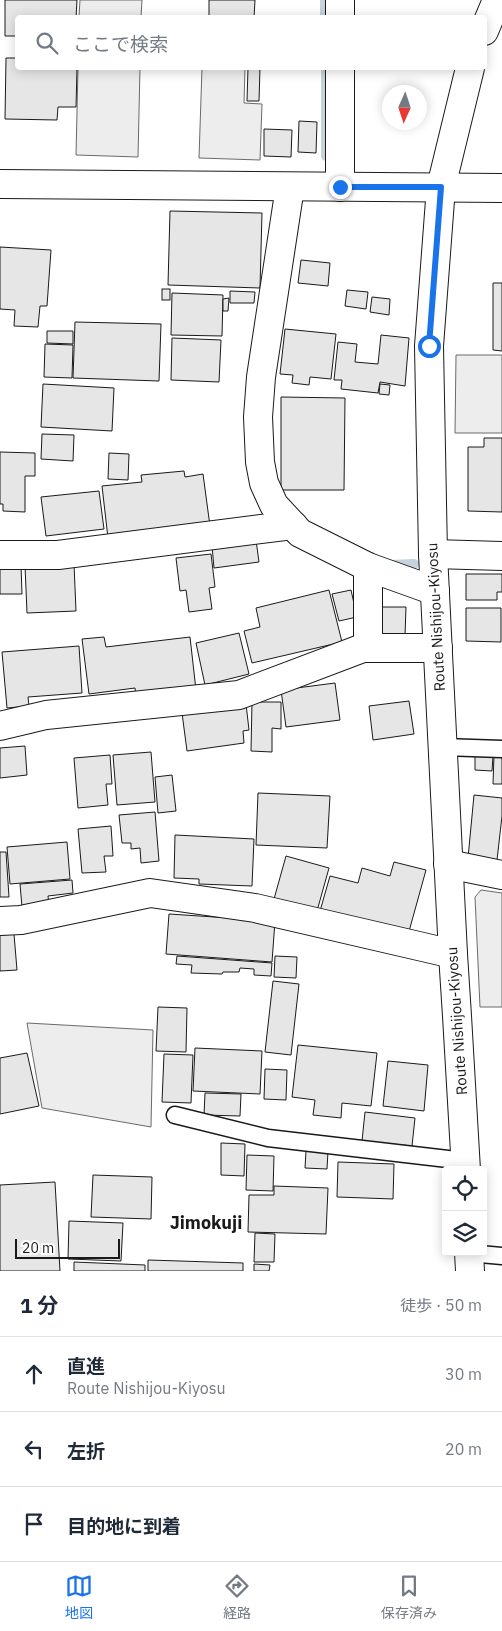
<!DOCTYPE html>
<html lang="ja">
<head>
<meta charset="utf-8">
<style>
	:root { --surface:#fff; --page:#f6f6f7; --text:#1f2937; --muted:#747a83; --line:#e0e1e3; --accent:#1a73e8 }
	body { margin:0; font-family:"IBM Plex Sans","Noto Sans JP",sans-serif; background:var(--page); color:var(--text) }
	.controls { position:absolute; right:15px; bottom:15px; display:grid; overflow:hidden; border-radius:5px; box-shadow:0 2px 12px #0003 }
	.controls button { width:45px; height:45px; display:grid; place-items:center; padding:0; border:0; border-bottom:1px solid var(--line); background:var(--surface); color:var(--text); font:25px sans-serif }
	.compass { position:absolute; left:382px; top:85px; width:45px; height:45px; border-radius:50%; background:var(--surface); box-shadow:0 2px 12px #0003; rotate:183deg }
	.scale { position:absolute; left:15px; bottom:12px; width:105px; box-sizing:border-box; padding-left:5px; border:2px solid #1a1a1a; border-top:0; font-size:14px; line-height:18px; white-space:nowrap; color:#1a1a1a; -webkit-text-stroke:4px #fff; paint-order:stroke }
	.stop { position:absolute; width:15px; height:15px; margin:-11px; border:4px solid #1a73e8; border-radius:50%; background:#fff }
	.stop.end { background:#1a73e8; border-color:#fff; box-shadow:0 1px 5px #0008 }
	.list { margin:0; padding:0; list-style:none }
	h2 { display:flex; justify-content:space-between; align-items:center; height:65px; margin:0; padding:0 20px; font-size:21px }
	h2 small { font-size:16px; font-weight:400; color:var(--muted) }
	.list li { display:grid; grid-template-columns:32px 1fr auto; gap:15px; align-items:center; box-sizing:border-box; height:75px; padding:0 20px; border-top:1px solid var(--line) }
	.list b { display:block; font-size:19px; white-space:nowrap }
	.list p { margin:0; font-size:16px; white-space:nowrap; color:var(--muted) }
	.list em { font-size:16px; font-style:normal; color:var(--muted) }
	.icon { flex:none; width:28px; height:28px; fill:none; stroke:currentColor; stroke-width:2; stroke-linecap:round; stroke-linejoin:round }
	.map { position:relative; flex:none; width:502px; height:1271px; overflow:hidden }
	.search { position:absolute; background:var(--surface); box-shadow:0 2px 12px #0003; left:15px; right:15px; top:15px; height:55px; display:flex; align-items:center; gap:12px; box-sizing:border-box; padding:0 18px; border-radius:5px; color:var(--muted); font-size:19px }
	.sheet { height:290px; background:var(--surface) }
	nav { display:flex; justify-content:space-around; align-items:center; box-sizing:border-box; height:70px; border-top:1px solid var(--line); background:var(--surface); font-size:14px; color:var(--muted) }
	nav a { display:grid; justify-items:center; gap:2px }
	nav .on { color:var(--accent) }
	.map>svg:first-child { display:block }
	.parking { fill:#ededed; stroke:#6a6a6a }
	.lines { fill:none; stroke-linecap:round; stroke-linejoin:round }
	.stream { stroke:#c6d2dc; stroke-width:10 }
	.building { fill:#e6e6e6; stroke:#1a1a1a }
	.lane-casing { stroke:#1a1a1a; stroke-width:19 }
	.street-casing { stroke:#1a1a1a; stroke-width:30 }
	.secondary-casing { stroke:#1a1a1a; stroke-width:30 }
	.lane { stroke:#fff; stroke-width:16 }
	.street { stroke:#fff; stroke-width:28 }
	.secondary { stroke:#fff; stroke-width:28 }
	.route { stroke:#1a73e8; stroke-width:6 }
	.labels { text-anchor:middle; stroke-width:4; stroke-linejoin:round; paint-order:stroke }
	.street-label { font-size:15px; fill:#1a1a1a; stroke:#fff }
	.quarter-label { font-size:18px; font-weight:bold; fill:#1a1a1a; stroke:#fff }
</style>
</head>
<body>
<div class="map">
<svg width="502" height="1271" viewBox="0 0 502 1271">
	<rect width="100%" height="100%" fill="#fff"/>
	<!-- parking -->
	<g class="parking">
		<polygon points="80,0 142,0 141,17 79,17"/>
		<polygon points="78,68 140,68 138,157 76,155"/>
		<polygon points="202,68 245,68 244,103 262,104 260,160 199,158"/>
		<polygon points="456,355 502,355 502,433 455,433"/>
		<polygon points="481,890 502,893 502,1007 480,1007 475,897"/>
		<polygon points="27,1023 153,1030 151,1127 42,1108"/>
	</g>
	<g class="lines">
		<!-- stream -->
		<g class="stream">
			<polyline points="325,0 325,18"/>
			<polyline points="326,68 326,156"/>
			<polyline points="390,565 414,564"/>
		</g>
	</g>
	<!-- building -->
	<g class="building">
		<polygon points="5,0 77,0 76,18 18,18 18,46 16,46 16,36 5,36"/>
		<polygon points="209,0 255,0 254,18 209,18"/>
		<polygon points="6,58 18,58 18,68 77,68 76,107 58,107 57,120 5,119"/>
		<polygon points="248,68 260,68 259,101 247,101"/>
		<polygon points="299,121 317,122 316,153 298,152"/>
		<polygon points="264,129 292,130 291,157 264,156"/>
		<polygon points="170,211 262,213 260,288 168,285"/>
		<polygon points="0,247 51,250 47,306 40,306 38,327 14,326 15,310 0,309"/>
		<polygon points="301,260 330,263 328,286 298,283"/>
		<polygon points="493,283 502,283 502,351 493,350"/>
		<rect x="162" y="289" width="8" height="11"/>
		<polygon points="347,290 368,292 366,309 345,306"/>
		<polygon points="230,291 255,292 254,303 230,303"/>
		<polygon points="172,293 223,295 222,336 171,335"/>
		<polygon points="372,297 390,299 389,315 370,312"/>
		<polygon points="229,298 228,311 223,311 223,299"/>
		<polygon points="75,322 161,324 159,381 73,378"/>
		<polygon points="285,329 336,334 331,379 310,377 309,385 292,383 293,375 280,374"/>
		<polygon points="47,331 73,331 73,344 47,343"/>
		<polygon points="381,335 409,338 405,386 380,382 378,393 341,389 342,380 334,380 338,342 357,344 355,362 378,364"/>
		<polygon points="172,338 221,340 219,382 171,380"/>
		<polygon points="45,344 73,345 72,378 44,377"/>
		<polygon points="43,384 114,388 112,431 41,427"/>
		<polygon points="380,384 390,385 389,395 379,394"/>
		<polygon points="281,397 345,398 344,490 281,490"/>
		<polygon points="42,434 74,435 73,461 41,459"/>
		<polygon points="484,438 502,438 502,512 468,511 468,447 484,447"/>
		<polygon points="0,452 35,453 35,476 25,476 25,512 3,511 3,504 0,504"/>
		<polygon points="109,453 129,454 128,480 108,479"/>
		<polygon points="184,471 185,477 203,474 210,526 108,538 102,486 142,482 141,475"/>
		<polygon points="99,491 104,529 46,536 41,497"/>
		<polygon points="256,540 259,562 214,568 212,546"/>
		<polygon points="211,554 215,587 209,588 212,609 189,612 186,590 180,591 176,558"/>
		<polygon points="74,564 76,611 27,613 25,566"/>
		<polygon points="21,565 22,594 0,594 0,566"/>
		<polygon points="466,574 502,574 502,592 497,592 497,600 466,600"/>
		<polygon points="329,590 342,642 252,663 244,631 260,627 256,608"/>
		<polygon points="351,590 357,617 339,621 332,594"/>
		<polygon points="376,607 406,607 405,636 376,636"/>
		<polygon points="466,608 501,608 501,642 466,641"/>
		<polygon points="239,633 249,674 205,685 196,643"/>
		<polygon points="104,637 106,647 190,637 196,690 136,698 135,688 89,694 82,639"/>
		<polygon points="79,646 82,693 28,697 29,706 7,708 2,652"/>
		<polygon points="335,683 340,720 286,727 281,690"/>
		<polygon points="409,701 414,734 373,740 369,706"/>
		<polygon points="252,702 281,702 281,729 272,728 272,752 251,751"/>
		<polygon points="246,704 249,730 243,731 244,743 187,751 182,713"/>
		<polygon points="25,746 27,775 0,778 0,748"/>
		<polygon points="151,752 155,802 117,805 113,755"/>
		<polygon points="110,755 112,784 106,784 108,805 78,808 74,758"/>
		<polygon points="475,755 493,756 492,771 475,770"/>
		<polygon points="494,755 502,755 502,784 493,784"/>
		<polygon points="172,775 176,811 158,813 155,777"/>
		<polygon points="258,793 330,796 327,848 256,845"/>
		<polygon points="474,795 502,798 502,816 496,869 468,858"/>
		<polygon points="155,812 159,861 141,863 140,848 131,849 131,843 122,843 119,815"/>
		<polygon points="111,826 113,856 104,856 106,872 82,873 78,829"/>
		<polygon points="175,835 254,839 252,886 199,884 199,879 174,878"/>
		<polygon points="67,842 70,879 10,884 7,847"/>
		<polygon points="0,852 6,852 9,897 0,897"/>
		<polygon points="286,856 329,868 317,911 274,899"/>
		<polygon points="394,862 426,870 408,935 320,911 330,876 358,883 362,868 390,876"/>
		<polygon points="72,880 73,893 48,896 49,905 22,907 20,884"/>
		<polygon points="169,914 275,921 272,962 166,954"/>
		<polygon points="14,934 17,970 0,971 0,935"/>
		<polygon points="177,956 272,963 271,976 254,975 254,969 240,968 239,972 223,972 222,974 191,973 192,965 176,964"/>
		<polygon points="275,956 297,957 296,978 274,977"/>
		<polygon points="273,981 299,984 291,1055 265,1052"/>
		<polygon points="158,1007 187,1008 186,1052 156,1051"/>
		<polygon points="298,1045 377,1053 371,1106 342,1103 341,1118 313,1115 315,1100 292,1097"/>
		<polygon points="195,1048 262,1051 260,1094 193,1091"/>
		<polygon points="27,1053 39,1106 0,1114 0,1058"/>
		<polygon points="164,1054 193,1055 191,1103 162,1102"/>
		<polygon points="388,1061 428,1065 424,1111 383,1106"/>
		<polygon points="265,1069 287,1070 286,1100 264,1099"/>
		<polygon points="205,1093 241,1094 240,1116 204,1115"/>
		<polygon points="365,1112 415,1118 412,1146 362,1141"/>
		<polygon points="221,1143 245,1144 244,1176 221,1175"/>
		<polygon points="306,1151 328,1151 327,1169 305,1168"/>
		<polygon points="247,1155 274,1156 273,1191 246,1190"/>
		<polygon points="338,1162 394,1164 393,1199 337,1197"/>
		<polygon points="93,1175 152,1177 151,1219 91,1217"/>
		<polygon points="55,1182 60,1271 0,1271 0,1185"/>
		<polygon points="274,1186 328,1188 326,1234 248,1232 249,1195 274,1195"/>
		<polygon points="69,1221 123,1223 121,1261 68,1259"/>
		<polygon points="255,1233 275,1234 274,1262 254,1262"/>
		<polygon points="148,1260 243,1263 243,1271 148,1271"/>
		<polygon points="74,1262 145,1265 145,1271 74,1271"/>
		<polygon points="254,1264 270,1265 269,1271 254,1271"/>
	</g>
	<g class="lines">
		<defs>
			<g id="lane">
				<polyline points="443,747 502,749"/>
				<polyline points="175,1115 268,1138 465,1161"/>
				<polyline points="469,1253 502,1256"/>
			</g>
			<g id="street">
				<polyline points="340,0 340,18"/>
				<polyline points="340,68 340,187"/>
				<polyline points="290,187 261,377 258,417 260,462 264,483 274,505 300,533 368,567 435,591"/>
				<polyline points="433,554 502,556"/>
				<polyline points="0,555 58,555 293,525"/>
				<polyline points="368,648 368,567"/>
				<polyline points="0,726 46,715 239,695 363,648 438,648"/>
				<polyline points="448,864 502,875"/>
				<polyline points="0,921 21,920 150,893 255,908 453,954"/>
			</g>
			<g id="secondary">
				<polyline points="484,31 497,0"/>
				<polyline points="0,184 502,188"/>
				<polyline points="466,1170 457,1016 453,954 433,554 429,346 441,187 470,68"/>
				<polyline points="469,1252 470,1271"/>
			</g>
		</defs>
		<!-- lane casing -->
		<use href="#lane" class="lane-casing"/>
		<!-- street casing -->
		<use href="#street" class="street-casing"/>
		<!-- secondary casing -->
		<use href="#secondary" class="secondary-casing"/>
		<!-- lane -->
		<use href="#lane" class="lane"/>
		<!-- street -->
		<use href="#street" class="street"/>
		<!-- secondary -->
		<use href="#secondary" class="secondary"/>
	</g>
	<g class="lines">
		<!-- route -->
		<polyline class="route" points="340,187 441,187 429,346"/>
	</g>
	<g class="labels">
		<!-- street labels -->
		<g class="street-label">
			<text transform="translate(436 617) rotate(-93)" y="5">Route Nishijou-Kiyosu</text>
			<text transform="translate(457 1021) rotate(-94)" y="5">Route Nishijou-Kiyosu</text>
		</g>
		<!-- quarter labels -->
		<g class="quarter-label">
			<text x="206" y="1229">Jimokuji</text>
		</g>
	</g>
</svg>
<div class="controls">
<button><svg class="icon" aria-label="locate" viewBox="0 0 24 24"><circle cx="12" cy="12" r="6"/><path d="M12 2v4M12 18v4M2 12h4M18 12h4"/></svg></button>
<button><svg class="icon" aria-label="layers" viewBox="0 0 24 24"><path d="M12 4l9 5-9 5-9-5zM3 14l9 5 9-5"/></svg></button>
</div>
<svg class="compass" viewBox="-18 -18 36 36"><path d="M0-13l5 13h-10z" fill="#e53935"/><path d="M0 13l5-13h-10z" fill="#747a83"/></svg>
<div class="scale">20 m</div>
<div class="stop" style="left:429px;top:346px"></div>
<div class="stop end" style="left:340px;top:187px"></div>
<div class="search"><svg class="icon" aria-label="search" viewBox="0 0 24 24"><circle cx="10" cy="10" r="6"/><path d="M15 15l6 6"/></svg>ここで検索</div>
</div>
<section class="sheet">
<h2>1 分<small>徒歩 · 50 m</small></h2>
<ul class="list">
<li><svg class="icon" aria-label="ahead" viewBox="0 0 24 24"><path d="M12 20V5M6 11l6-6 6 6"/></svg><div><b>直進</b><p>Route Nishijou-Kiyosu</p></div><em>30 m</em></li>
<li><svg class="icon" aria-label="left" viewBox="0 0 24 24"><path d="M17 20v-9H6M10 6l-5 5 5 5"/></svg><div><b>左折</b></div><em>20 m</em></li>
<li><svg class="icon" aria-label="arrive" viewBox="0 0 24 24"><path d="M6 21V4h12l-3 4 3 4H6"/></svg><div><b>目的地に到着</b></div></li>
</ul>
</section>
<nav>
<a class="on"><svg class="icon" aria-label="map" viewBox="0 0 24 24"><path d="M3 6l6-2 6 2 6-2v14l-6 2-6-2-6 2zM9 4v14M15 6v14"/></svg>地図</a>
<a><svg class="icon" aria-label="directions" viewBox="0 0 24 24"><path d="M12 3l9 9-9 9-9-9zM9 14v-3h6M13 9l2 2-2 2"/></svg>経路</a>
<a><svg class="icon" aria-label="saved" viewBox="0 0 24 24"><path d="M7 4h10v16l-5-4-5 4z"/></svg>保存済み</a>
</nav>
</body>
</html>
